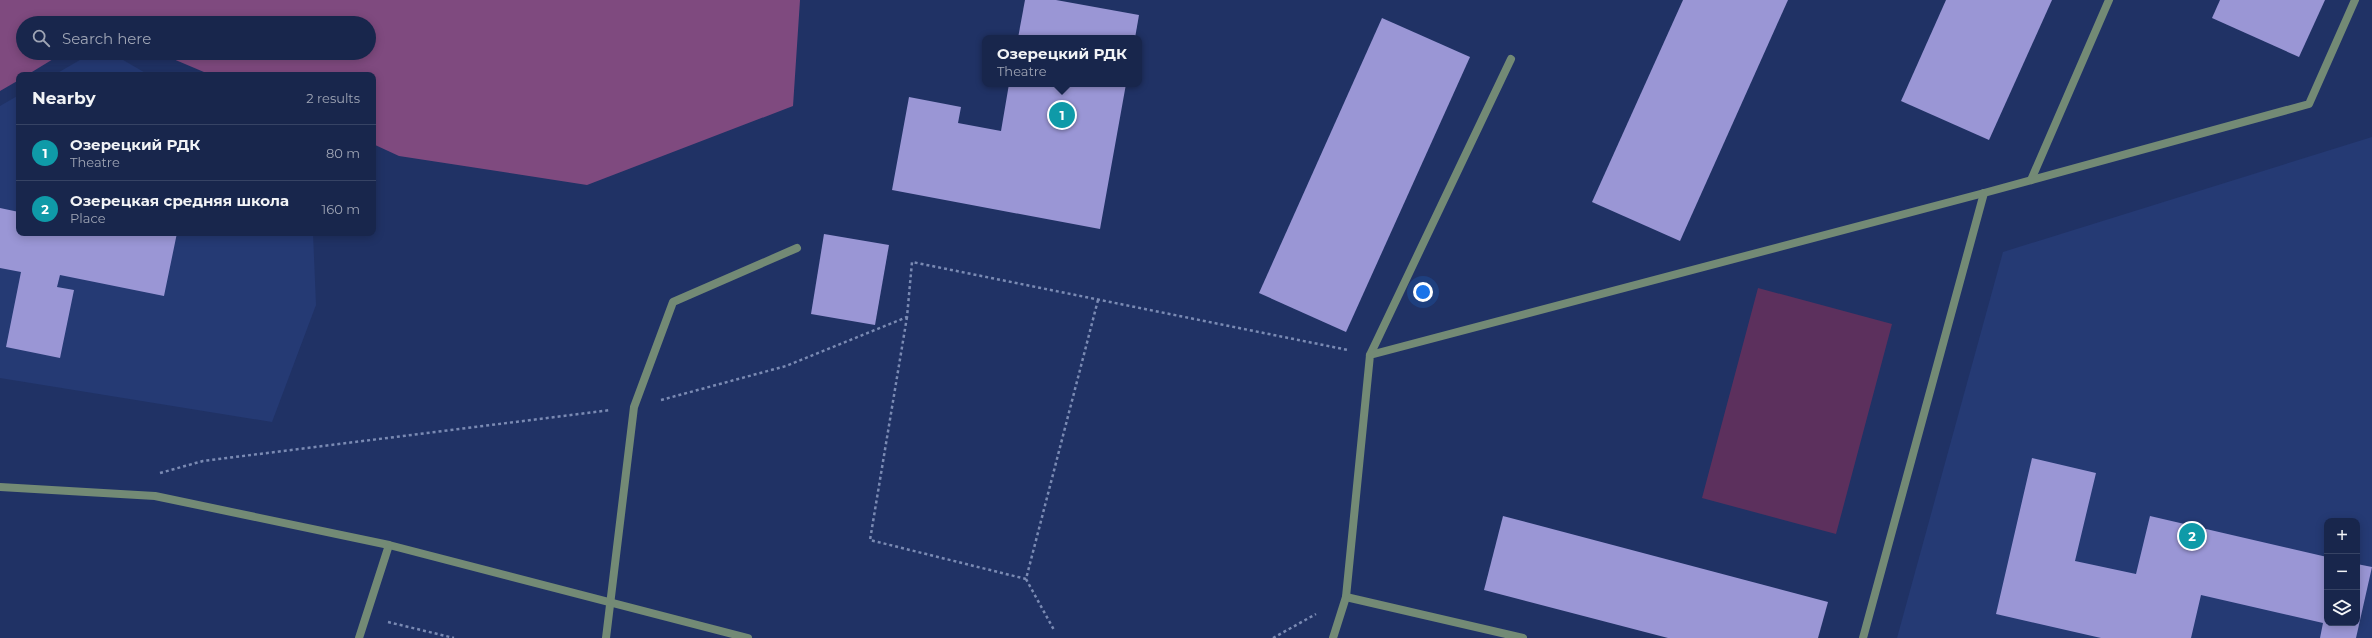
<!DOCTYPE html>
<html lang="en">
<head>
<meta charset="utf-8">
<style>
	:root { --surface:#18264c; --page:#253256; --text:#f1f3f6; --muted:#9fa5b5; --line:#364364; --accent:#dfb034 }
	body { margin:0; font-family:Montserrat,sans-serif; background:var(--page); color:var(--text) }
	.controls { position:absolute; right:12px; bottom:12px; display:grid; overflow:hidden; border-radius:8px; box-shadow:0 2px 10px #0003 }
	.controls button { width:36px; height:36px; display:grid; place-items:center; padding:0; border:0; border-bottom:1px solid var(--line); background:var(--surface); color:var(--text); font:20px sans-serif }
	.you { position:absolute; left:1423px; top:292px; width:14px; height:14px; margin:-10px; border:3px solid #fff; border-radius:50%; background:#1a73e8; box-shadow:0 0 0 6px #1a73e833 }
	.badge { display:grid; place-items:center; width:26px; height:26px; border-radius:50%; background:var(--accent); color:#fff; font-size:13px; font-weight:700 }
	.pin { position:absolute; translate:-50% -50%; border:2px solid #fff; box-shadow:0 1px 4px #0006 }
	.popup { position:absolute; left:982px; top:35px; width:160px; height:52px; box-sizing:border-box; display:grid; place-content:center; border-radius:8px; background:var(--surface); filter:drop-shadow(0 1px 3px #0005); font-size:13px; white-space:nowrap; color:var(--muted) }
	.popup b { font-size:15px; color:var(--text) }
	.popup::after { content:''; position:absolute; left:50%; top:100%; margin-left:-8px; border:8px solid transparent; border-top-color:var(--surface) }
	.list { margin:0; padding:0; list-style:none }
	h2 { display:flex; justify-content:space-between; align-items:center; height:52px; margin:0; padding:0 16px; font-size:17px }
	h2 small { font-size:13px; font-weight:400; color:var(--muted) }
	.list li { display:grid; grid-template-columns:26px 1fr auto; gap:12px; align-items:center; box-sizing:border-box; height:56px; padding:0 16px; border-top:1px solid var(--line) }
	.list b { display:block; font-size:15px; white-space:nowrap }
	.list p { margin:0; font-size:13px; white-space:nowrap; color:var(--muted) }
	.list em { font-size:13px; font-style:normal; color:var(--muted) }
	.icon { flex:none; width:22px; height:22px; fill:none; stroke:currentColor; stroke-width:2; stroke-linecap:round; stroke-linejoin:round }
	.map { position:relative; flex:none; width:2372px; height:638px; overflow:hidden }
	.search { position:absolute; background:var(--surface); box-shadow:0 2px 10px #0003; left:16px; top:16px; width:360px; height:44px; display:flex; align-items:center; gap:10px; box-sizing:border-box; padding:0 14px; border-radius:22px; color:var(--muted); font-size:15px }
	.panel { position:absolute; background:var(--surface); box-shadow:0 2px 10px #0003; left:16px; top:72px; width:360px; height:164px; border-radius:8px }
	.map>svg:first-child { display:block }
	.built { fill:#253a74; fill-rule:evenodd }
	.green { fill:#5c305d }
	.forest { fill:#7f4a7f }
	.building { fill:#9a96d5 }
	.lines { fill:none; stroke-linecap:round; stroke-linejoin:round }
	.path { stroke:#7a8ab3; stroke-width:2.5; stroke-dasharray:3 3; stroke-linecap:butt }
	.service { stroke:#738a75; stroke-width:8 }
	.minor { stroke:#738a75; stroke-width:8 }
</style>
</head>
<body>
<div class="map">
<svg width="2372" height="638" viewBox="0 0 2372 638">
	<rect width="100%" height="100%" fill="#203265"/>
	<!-- built -->
	<g class="built">
		<polygon points="92,53 111,53 149,75 54,75"/>
		<polygon points="19,95 19,233 313,233 316,305 272,422 0,378 0,106"/>
		<path d="M2372 137V638H1897L2003 252ZM2327 521H2357V623H2327Z"/>
	</g>
	<!-- green -->
	<polygon class="green" points="1758,288 1892,324 1836,534 1702,498"/>
	<!-- forest -->
	<polygon class="forest" points="0,0 800,0 793,106 587,185 399,156 373,144 373,75 211,75 159,53 369,53 369,23 23,23 23,53 63,53 27,75 19,75 19,80 0,91"/>
	<!-- building -->
	<g class="building">
		<polygon points="1025,0 1056,0 1139,15 1135,38 1018,38"/>
		<polygon points="1683,0 1788,0 1680,241 1592,202"/>
		<polygon points="1946,0 2052,0 1989,140 1901,101"/>
		<polygon points="2220,0 2325,0 2299,57 2212,18"/>
		<polygon points="1382,18 1470,57 1346,332 1259,293"/>
		<polygon points="1009,84 1126,84 1100,229 892,190 909,97 961,107 958,123 1001,131"/>
		<polygon points="0,208 19,212 19,233 177,233 164,296 60,275 57,287 74,290 60,358 6,347 21,272 0,268"/>
		<polygon points="824,234 889,245 875,325 811,314"/>
		<polygon points="2032,458 2096,473 2075,561 2136,574 2150,516 2327,557 2327,623 2357,623 2357,564 2372,567 2356,638 2320,638 2323,623 2201,595 2191,638 2101,638 1996,614"/>
		<polygon points="1503,516 1828,602 1818,638 1668,638 1484,590"/>
	</g>
	<g class="lines">
		<!-- path -->
		<g class="path">
			<polyline points="907,317 870,540 1026,579 1098,300"/>
			<polyline points="661,400 786,366 907,317 912,262 1348,350"/>
			<polyline points="160,473 203,461 611,410"/>
			<polyline points="1026,579 1054,630"/>
			<polyline points="388,622 454,638"/>
			<polyline points="1273,638 1316,614"/>
		</g>
		<!-- service -->
		<g class="service">
			<polyline points="2031,180 2109,0"/>
			<polyline points="1370,355 1511,59"/>
			<polyline points="1346,597 1523,638"/>
			<polyline points="359,638 389,545"/>
			<polyline points="606,638 634,407 673,302 797,248"/>
			<polyline points="1863,638 1984,193"/>
		</g>
		<!-- minor -->
		<g class="minor">
			<polyline points="0,487 155,496 389,545 748,638"/>
			<polyline points="1333,638 1346,597 1370,355 1984,193 2309,104 2355,0"/>
		</g>
	</g>
</svg>
<div class="controls">
<button>+</button>
<button>−</button>
<button><svg class="icon" aria-label="layers" viewBox="0 0 24 24"><path d="M12 4l9 5-9 5-9-5zM3 14l9 5 9-5"/></svg></button>
</div>
<div class="you"></div>
<div class="pin badge" style="left:1062px;top:115px;background:#0f9aa8">1</div>
<div class="popup"><b>Озерецкий РДК</b>Theatre</div>
<div class="pin badge" style="left:2192px;top:536px;background:#0f9aa8">2</div>
<div class="search"><svg class="icon" aria-label="search" viewBox="0 0 24 24"><circle cx="10" cy="10" r="6"/><path d="M15 15l6 6"/></svg>Search here</div>
<section class="panel">
<h2>Nearby<small>2 results</small></h2>
<ul class="list">
<li><span class="badge" style="background:#0f9aa8">1</span><div><b>Озерецкий РДК</b><p>Theatre</p></div><em>80 m</em></li>
<li><span class="badge" style="background:#0f9aa8">2</span><div><b>Озерецкая средняя школа</b><p>Place</p></div><em>160 m</em></li>
</ul>
</section>
</div>
</body>
</html>
